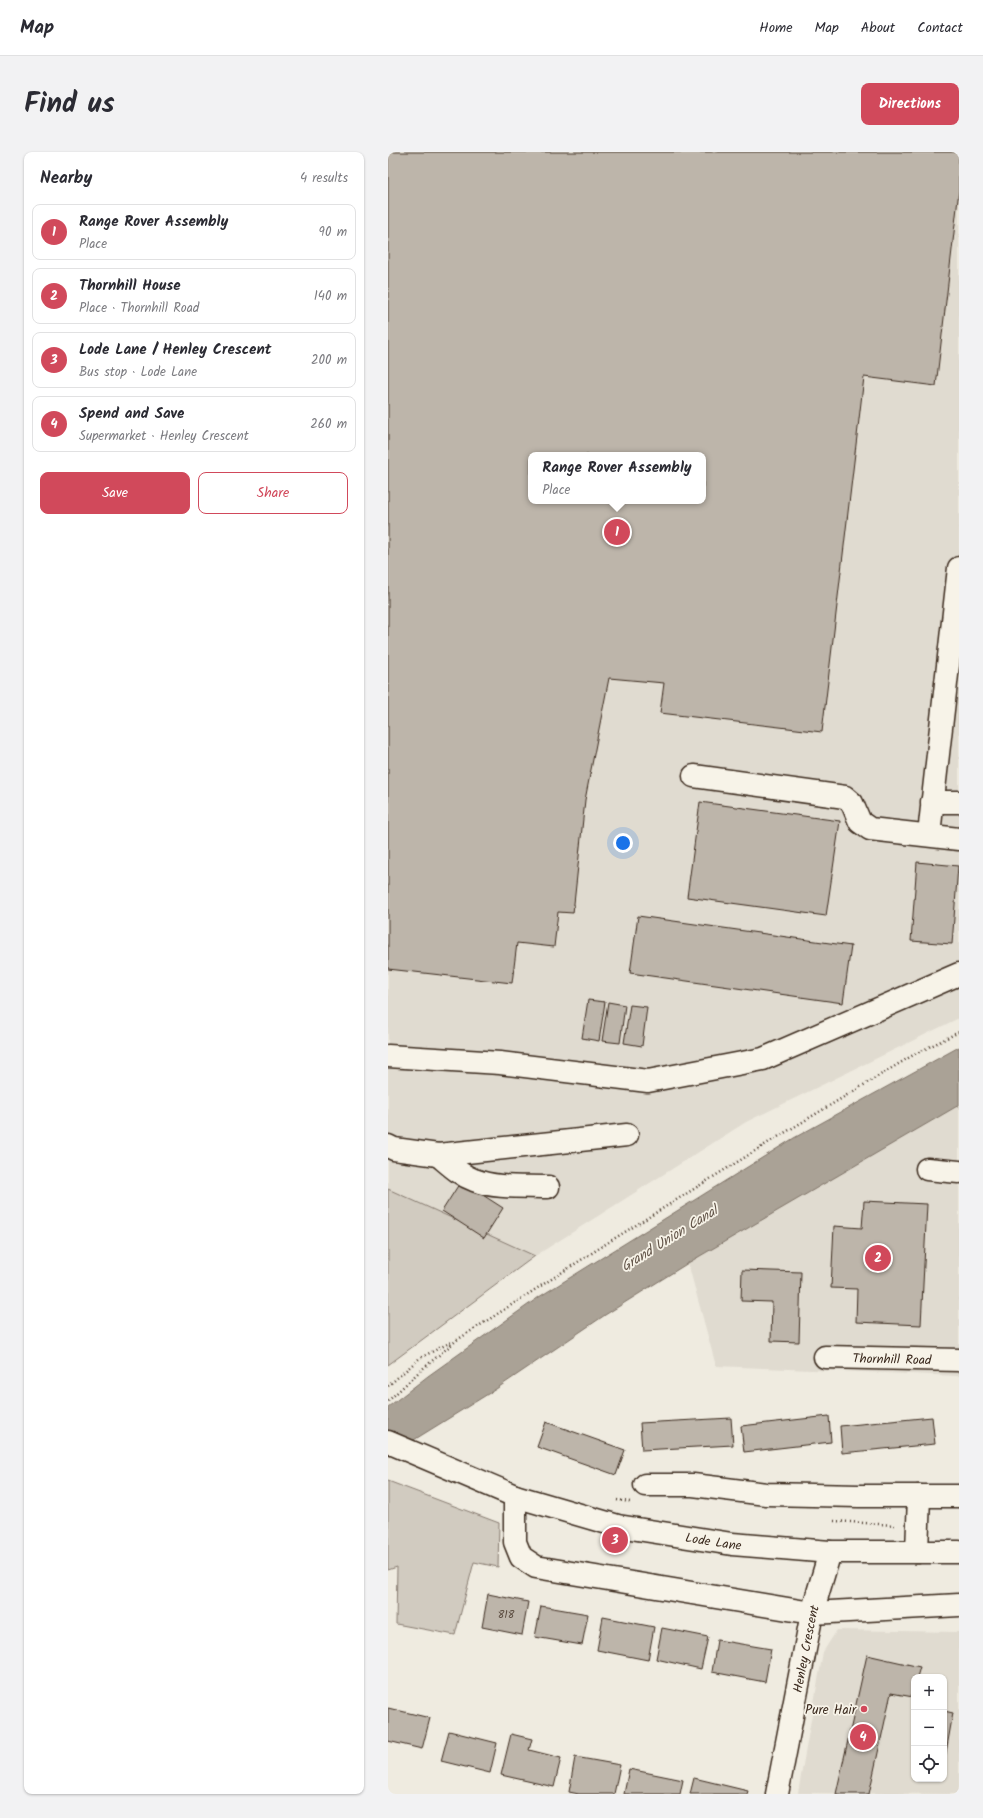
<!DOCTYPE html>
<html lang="en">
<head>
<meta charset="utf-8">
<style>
	:root { --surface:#fff; --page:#f2f2f3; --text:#2b2b33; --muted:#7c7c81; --line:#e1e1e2; --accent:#d1495b }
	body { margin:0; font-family:Kalam,sans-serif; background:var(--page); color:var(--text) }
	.controls { position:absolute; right:12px; bottom:12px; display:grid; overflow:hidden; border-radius:8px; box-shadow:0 1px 3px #0004 }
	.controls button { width:36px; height:36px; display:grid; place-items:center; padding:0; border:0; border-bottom:1px solid var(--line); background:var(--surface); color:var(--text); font:20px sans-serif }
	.you { position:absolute; left:235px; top:691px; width:14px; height:14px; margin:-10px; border:3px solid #fff; border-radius:50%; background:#1a73e8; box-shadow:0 0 0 6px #1a73e833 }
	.badge { display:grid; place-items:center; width:26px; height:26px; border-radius:50%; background:var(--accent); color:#fff; font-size:13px; font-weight:700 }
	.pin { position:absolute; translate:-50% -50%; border:2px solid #fff; box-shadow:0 1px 4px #0006 }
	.popup { position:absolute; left:140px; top:300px; width:178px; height:52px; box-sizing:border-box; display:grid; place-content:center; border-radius:8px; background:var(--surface); filter:drop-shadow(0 1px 3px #0005); font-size:13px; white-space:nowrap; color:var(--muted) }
	.popup b { font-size:15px; color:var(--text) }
	.popup::after { content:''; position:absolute; left:50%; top:100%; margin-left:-8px; border:8px solid transparent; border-top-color:var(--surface) }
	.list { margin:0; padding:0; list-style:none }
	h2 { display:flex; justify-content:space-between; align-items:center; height:52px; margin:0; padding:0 16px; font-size:17px }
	h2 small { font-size:13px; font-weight:400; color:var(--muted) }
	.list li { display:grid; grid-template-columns:26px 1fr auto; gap:12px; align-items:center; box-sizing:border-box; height:56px; margin:0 8px 8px; padding:0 8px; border:1px solid var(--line); border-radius:8px }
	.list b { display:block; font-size:15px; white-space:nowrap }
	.list p { margin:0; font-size:13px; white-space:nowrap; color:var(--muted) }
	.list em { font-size:13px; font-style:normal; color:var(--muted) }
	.actions { display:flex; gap:8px; padding:12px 16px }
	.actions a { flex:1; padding:9px 0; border:1px solid var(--accent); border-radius:8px; text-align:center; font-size:14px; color:var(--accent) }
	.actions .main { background:var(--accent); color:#fff }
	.icon { flex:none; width:22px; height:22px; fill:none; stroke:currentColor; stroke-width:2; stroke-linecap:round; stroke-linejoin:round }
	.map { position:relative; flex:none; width:571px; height:1642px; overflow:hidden; border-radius:8px }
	header { display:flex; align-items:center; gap:24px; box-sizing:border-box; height:56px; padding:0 20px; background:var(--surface); border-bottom:1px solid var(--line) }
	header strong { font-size:19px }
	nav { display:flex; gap:22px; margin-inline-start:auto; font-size:14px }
	.intro { display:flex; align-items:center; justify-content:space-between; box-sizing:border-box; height:96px; padding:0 24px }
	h1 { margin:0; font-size:28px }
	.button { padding:10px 18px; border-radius:8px; background:var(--accent); color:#fff; font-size:14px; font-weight:700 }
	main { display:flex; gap:24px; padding:0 24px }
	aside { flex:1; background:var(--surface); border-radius:8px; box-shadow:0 1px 3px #0004 }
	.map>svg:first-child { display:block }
	.built { fill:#e0dbd0; fill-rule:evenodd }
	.green { fill:#d1cbc0; stroke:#867a6f }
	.water { fill:#aaa296; stroke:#7e7266 }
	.building { fill:#bdb5aa; stroke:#3b2a1e; fill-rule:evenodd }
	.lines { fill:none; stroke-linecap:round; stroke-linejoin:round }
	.minor-casing { stroke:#3b2a1e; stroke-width:25 }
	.major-casing { stroke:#3b2a1e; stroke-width:25 }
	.path { stroke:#3b2a1e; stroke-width:2.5; stroke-dasharray:1 3; stroke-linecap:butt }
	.minor { stroke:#f7f3e8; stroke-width:22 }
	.major { stroke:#f7f3e8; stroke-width:22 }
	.poi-dot { fill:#d1495b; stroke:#f7f3e8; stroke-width:1.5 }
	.labels { text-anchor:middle; stroke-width:3.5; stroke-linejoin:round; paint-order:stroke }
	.number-label { font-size:11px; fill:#5c4d41 }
	.street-label { font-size:13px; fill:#3b2a1e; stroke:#f7f3e8 }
	.poi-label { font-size:13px; fill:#3b2a1e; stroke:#f7f3e8; text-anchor:end }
	.water-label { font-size:14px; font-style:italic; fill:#625448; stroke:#f7f3e8 }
</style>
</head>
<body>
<header>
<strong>Map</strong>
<nav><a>Home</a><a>Map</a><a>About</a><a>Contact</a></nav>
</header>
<div class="intro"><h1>Find us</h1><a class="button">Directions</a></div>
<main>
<aside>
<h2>Nearby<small>4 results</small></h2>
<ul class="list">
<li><span class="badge">1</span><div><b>Range Rover Assembly</b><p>Place</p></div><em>90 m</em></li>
<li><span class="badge">2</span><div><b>Thornhill House</b><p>Place · Thornhill Road</p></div><em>140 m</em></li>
<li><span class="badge">3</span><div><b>Lode Lane / Henley Crescent</b><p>Bus stop · Lode Lane</p></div><em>200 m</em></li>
<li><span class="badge">4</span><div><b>Spend and Save</b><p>Supermarket · Henley Crescent</p></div><em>260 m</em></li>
</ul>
<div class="actions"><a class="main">Save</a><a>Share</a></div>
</aside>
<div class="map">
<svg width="571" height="1642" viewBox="0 0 571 1642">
	<rect width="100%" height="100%" fill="#efebe0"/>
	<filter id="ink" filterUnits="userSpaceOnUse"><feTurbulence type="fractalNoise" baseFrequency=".025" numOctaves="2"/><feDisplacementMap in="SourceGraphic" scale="8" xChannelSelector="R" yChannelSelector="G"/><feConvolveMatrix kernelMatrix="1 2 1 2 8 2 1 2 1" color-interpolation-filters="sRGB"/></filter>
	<g filter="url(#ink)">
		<!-- built -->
		<g class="built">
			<path d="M0 0H571V866L358 970 147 1104 0 1072ZM143 303H315V349H143Z"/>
			<polygon points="571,953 571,1224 328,1214 300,1111"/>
			<path d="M449 1478 571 1480V1642L410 1641 435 1500ZM526 1525H556V1627H526Z"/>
		</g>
		<!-- green -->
		<g class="green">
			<polygon points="0,1037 147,1104 0,1213"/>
			<polygon points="0,1329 111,1371 110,1415 86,1410 67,1483 8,1472 9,1415 0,1418"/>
		</g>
		<!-- water -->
		<polygon class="water" points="571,895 571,953 300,1111 217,1163 108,1237 0,1304 0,1255 40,1224 151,1145 406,986"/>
		<!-- building -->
		<g class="building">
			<path d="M0 0H571V38L548 234 476 225 434 580 272 561 276 531 221 526 197 648 185 761 170 760 166 795 129 791 124 831 0 817ZM143 303H315V349H143Z"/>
			<polygon points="312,650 452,669 438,764 299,745"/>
			<polygon points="529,710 570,714 564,792 523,789"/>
			<polygon points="250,764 463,794 455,851 242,821"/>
			<polygon points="200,848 217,850 211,889 194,886"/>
			<polygon points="220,850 237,853 232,891 214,889"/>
			<polygon points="242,853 259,855 254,894 236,891"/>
			<polygon points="73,1029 115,1056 96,1086 54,1059"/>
			<polygon points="476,1049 539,1052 533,1173 468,1170 469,1137 443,1136 446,1074 474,1076"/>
			<polygon points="354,1118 413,1120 411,1190 383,1189 384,1150 353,1149"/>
			<polygon points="441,1264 443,1290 356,1300 353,1274"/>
			<polygon points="544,1265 547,1292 454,1301 452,1274"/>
			<polygon points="343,1266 345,1293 254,1298 252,1271"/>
			<polygon points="158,1270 237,1298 228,1323 149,1295"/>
			<polygon points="100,1442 140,1450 134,1483 94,1475"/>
			<polygon points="153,1454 200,1462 194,1493 147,1485"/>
			<polygon points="215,1465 266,1475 260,1508 209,1498"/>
			<polygon points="274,1476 320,1485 313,1517 268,1507"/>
			<polygon points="329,1488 383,1497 377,1530 324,1520"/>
			<polygon points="479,1503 532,1515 529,1525 526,1525 525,1545 503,1541 481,1642 448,1642"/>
			<polygon points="0,1556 42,1566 34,1597 0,1589"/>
			<polygon points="556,1559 565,1561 557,1606 556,1606"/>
			<polygon points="61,1579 109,1591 102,1621 53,1609"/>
			<polygon points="123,1582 144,1587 141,1598 173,1606 166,1635 113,1623"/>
			<polygon points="187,1605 232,1613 226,1642 191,1642 181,1640"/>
			<polygon points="241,1617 295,1628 292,1642 236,1642"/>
			<polygon points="306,1626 360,1639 359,1642 302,1642"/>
		</g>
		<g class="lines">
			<defs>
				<g id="minor">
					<polyline points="306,624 457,645 464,651 472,670 482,677 571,687"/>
					<polyline points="544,650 571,650"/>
					<polyline points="541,682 571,416"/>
					<polyline points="0,904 112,911 260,929 375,907 571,822"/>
					<polyline points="0,994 6,997 50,1003 239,983"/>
					<path d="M50 1003C61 1012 72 1023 86 1028 109 1037 135 1034 160 1035"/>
					<polyline points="539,1017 571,1020"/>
					<path id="s1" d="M437 1205 571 1208"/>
					<polyline points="257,1333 305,1333 378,1342 471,1344 571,1344"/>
					<polyline points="127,1344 127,1390 133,1405 148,1415 424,1461 571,1453"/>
					<polyline points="529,1400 531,1344"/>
					<path id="s2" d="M389 1642 424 1461 442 1400"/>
				</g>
				<g id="major">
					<path id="s3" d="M0 1290 127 1344 230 1374 344 1392 442 1400H571"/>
				</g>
			</defs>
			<!-- minor casing -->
			<use href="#minor" class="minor-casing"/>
			<!-- major casing -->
			<use href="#major" class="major-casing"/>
			<!-- path -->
			<g class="path">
				<polyline points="0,1234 32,1206 65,1189"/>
				<polyline points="0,1249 32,1219 69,1188 224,1088 383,989 527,902 571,880"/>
				<polyline points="229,1348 242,1350"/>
				<polyline points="446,1369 507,1373"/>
			</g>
			<!-- minor -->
			<use href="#minor" class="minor"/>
			<!-- major -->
			<use href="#major" class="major"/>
		</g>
	</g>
	<!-- markers -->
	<circle class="poi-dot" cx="476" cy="1557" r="4"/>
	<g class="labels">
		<!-- number labels -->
		<g class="number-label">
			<text x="118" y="1466">818</text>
		</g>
		<!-- street labels -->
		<g class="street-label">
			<text dy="5" stroke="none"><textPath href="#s1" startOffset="67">Thornhill Road</textPath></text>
			<text dy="5" stroke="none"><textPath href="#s3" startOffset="342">Lode Lane</textPath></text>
			<text dy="5" stroke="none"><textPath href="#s2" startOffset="148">Henley Crescent</textPath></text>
		</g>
		<!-- poi labels -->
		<g class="poi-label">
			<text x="468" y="1562">Pure Hair</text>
		</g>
		<!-- water labels -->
		<g class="water-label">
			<text transform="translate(281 1086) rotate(-32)" y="5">Grand Union Canal</text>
		</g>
	</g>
</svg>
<div class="controls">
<button>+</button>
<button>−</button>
<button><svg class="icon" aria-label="locate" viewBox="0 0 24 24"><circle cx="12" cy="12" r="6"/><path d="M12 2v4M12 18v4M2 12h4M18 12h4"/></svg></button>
</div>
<div class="you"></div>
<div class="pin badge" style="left:229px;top:380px">1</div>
<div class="popup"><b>Range Rover Assembly</b>Place</div>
<div class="pin badge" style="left:490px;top:1106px">2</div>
<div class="pin badge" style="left:227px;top:1388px">3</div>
<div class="pin badge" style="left:475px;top:1585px">4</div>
</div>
</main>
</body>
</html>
